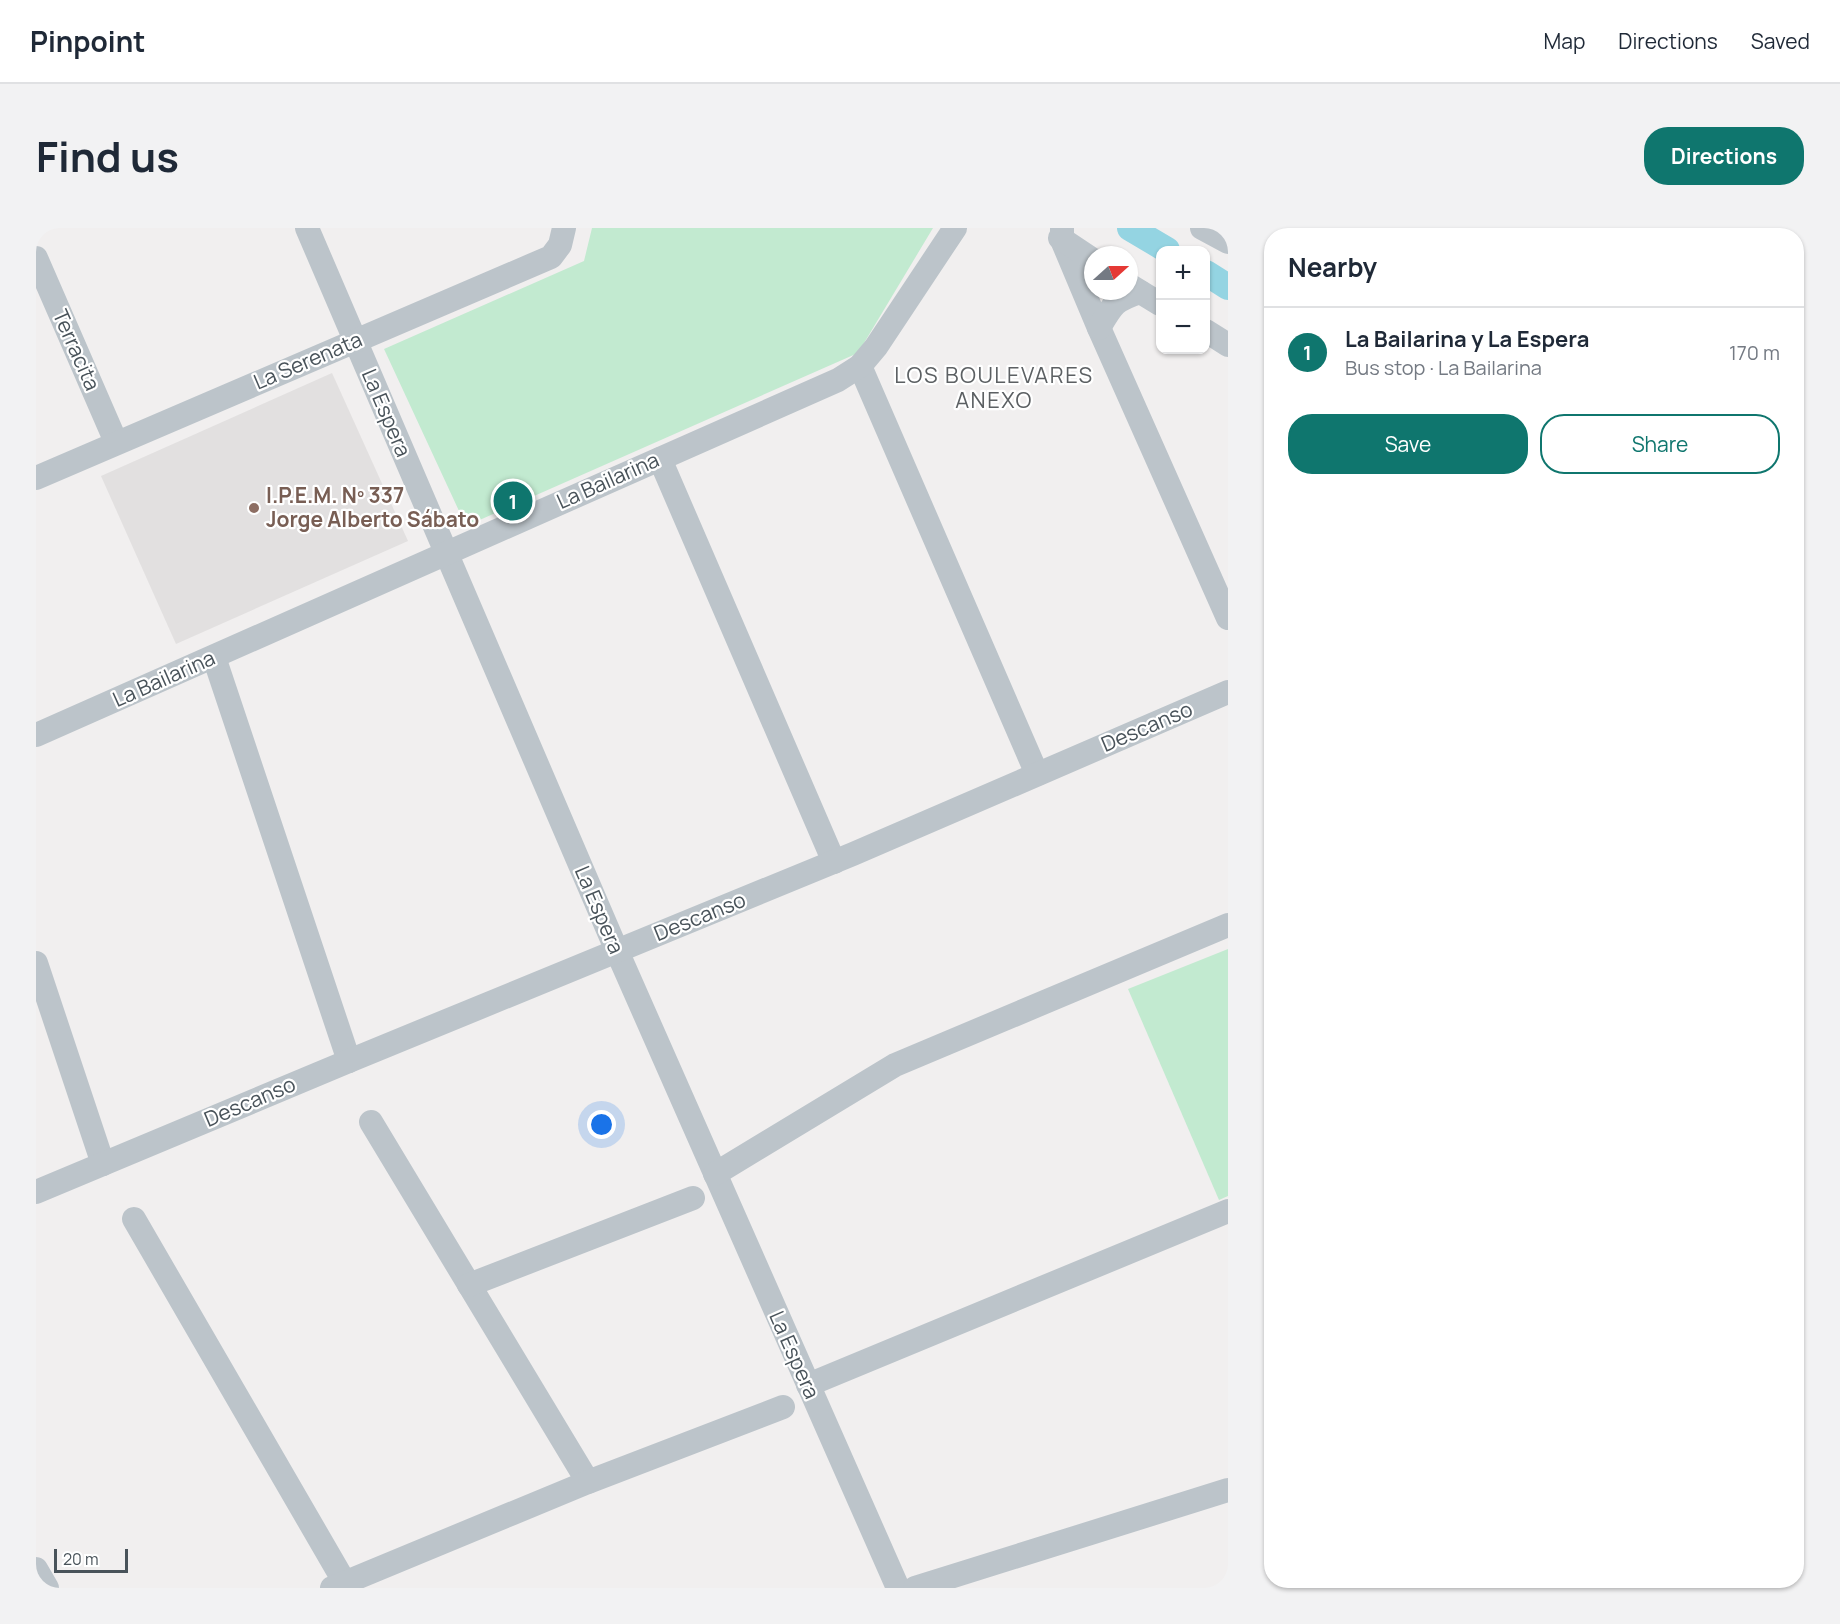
<!DOCTYPE html>
<html lang="en">
<head>
<meta charset="utf-8">
<style>
	:root { --surface:#fff; --page:#f2f2f3; --text:#1f2937; --muted:#747a83; --line:#e0e1e3; --accent:#0f766e }
	body { margin:0; font-family:Manrope,sans-serif; background:var(--page); color:var(--text) }
	.controls { position:absolute; right:18px; top:18px; display:grid; overflow:hidden; border-radius:12px; box-shadow:0 2px 4px #0004 }
	.controls button { width:54px; height:54px; display:grid; place-items:center; padding:0; border:0; border-bottom:2px solid var(--line); background:var(--surface); color:var(--text); font:30px sans-serif }
	.compass { position:absolute; left:1048px; top:18px; width:54px; height:54px; border-radius:50%; background:var(--surface); box-shadow:0 2px 4px #0004; rotate:69deg }
	.scale { position:absolute; left:18px; bottom:15px; width:74px; box-sizing:border-box; padding-left:6px; border:3px solid #49535a; border-top:0; font-size:16px; line-height:21px; white-space:nowrap; color:#49535a; -webkit-text-stroke:4px #fff; paint-order:stroke }
	.you { position:absolute; left:566px; top:897px; width:21px; height:21px; margin:-15px; border:4px solid #fff; border-radius:50%; background:#1a73e8; box-shadow:0 0 0 9px #1a73e833 }
	.badge { display:grid; place-items:center; width:39px; height:39px; border-radius:50%; background:var(--accent); color:#fff; font-size:20px; font-weight:700 }
	.pin { position:absolute; translate:-50% -50%; border:3px solid #fff; box-shadow:0 2px 6px #0006 }
	.list { margin:0; padding:0; list-style:none }
	h2 { display:flex; justify-content:space-between; align-items:center; height:78px; margin:0; padding:0 24px; font-size:26px }
	h2 small { font-size:20px; font-weight:400; color:var(--muted) }
	.list li { display:grid; grid-template-columns:39px 1fr auto; gap:18px; align-items:center; box-sizing:border-box; height:90px; padding:0 24px; border-top:2px solid var(--line) }
	.list b { display:block; font-size:22px; white-space:nowrap }
	.list p { margin:0; font-size:20px; white-space:nowrap; color:var(--muted) }
	.list em { font-size:20px; font-style:normal; color:var(--muted) }
	.actions { display:flex; gap:12px; padding:18px 24px }
	.actions a { flex:1; padding:14px 0; border:2px solid var(--accent); border-radius:24px; text-align:center; font-size:21px; color:var(--accent) }
	.actions .main { background:var(--accent); color:#fff }
	.map { position:relative; flex:none; width:1192px; height:1360px; overflow:hidden; border-radius:24px }
	header { display:flex; align-items:center; gap:36px; box-sizing:border-box; height:84px; padding:0 30px; background:var(--surface); border-bottom:2px solid var(--line) }
	header strong { font-size:28px }
	nav { display:flex; gap:33px; margin-inline-start:auto; font-size:21px }
	.intro { display:flex; align-items:center; justify-content:space-between; box-sizing:border-box; height:144px; padding:0 36px }
	h1 { margin:0; font-size:42px }
	.button { padding:15px 27px; border-radius:24px; background:var(--accent); color:#fff; font-size:21px; font-weight:700 }
	main { display:flex; gap:36px; padding:0 36px }
	aside { flex:1; background:var(--surface); border-radius:24px; box-shadow:0 2px 4px #0004 }
	.map>svg:first-child { display:block }
	.education { fill:#e2e0e0 }
	.green { fill:#c2ead0 }
	.lines { fill:none; stroke-linecap:round; stroke-linejoin:round }
	.canal { stroke:#94d4e2; stroke-width:26 }
	.minor { stroke:#bcc4ca; stroke-width:24 }
	.education-dot { fill:#8d6e63; stroke:#fff; stroke-width:2 }
	.labels { text-anchor:middle; stroke-width:4.5; stroke-linejoin:round; paint-order:stroke }
	.street-label { font-size:21px; fill:#49535a; stroke:#fff }
	.education-label { font-size:21px; font-weight:bold; fill:#785e54; stroke:#fff; text-anchor:start }
	.neighbourhood-label { font-size:22px; letter-spacing:1.5px; fill:#5c6063; stroke:#fff }
</style>
</head>
<body>
<header>
<strong>Pinpoint</strong>
<nav><a>Map</a><a>Directions</a><a>Saved</a></nav>
</header>
<div class="intro"><h1>Find us</h1><a class="button">Directions</a></div>
<main>
<div class="map">
<svg width="1192" height="1360" viewBox="0 0 1192 1360">
	<rect width="100%" height="100%" fill="#f1efef"/>
	<!-- education -->
	<polygon class="education" points="296,145 372,313 140,416 65,248"/>
	<!-- green -->
	<g class="green">
		<polygon points="556,0 897,0 822,125 430,298 348,121 548,33"/>
		<polygon points="1192,721 1192,968 1183,972 1092,761"/>
	</g>
	<g class="lines">
		<!-- canal -->
		<g class="canal">
			<polyline points="1094,0 1131,22"/>
			<polyline points="1170,45 1192,59"/>
		</g>
		<!-- minor -->
		<g class="minor">
			<polyline points="271,0 581,723 862,1360"/>
			<polyline points="1026,0 1026,12 1063,100 1192,390"/>
			<polyline points="1166,0 1192,14"/>
			<polyline points="1024,10 1057,32"/>
			<polyline points="0,30 80,214"/>
			<polyline points="1093,57 1124,76"/>
			<path d="M1063 100C1077 76 1078 73 1104 64"/>
			<polyline points="1170,103 1192,117"/>
			<polyline points="824,138 1001,546"/>
			<polyline points="624,231 798,634"/>
			<polyline points="0,250 515,29 524,17 528,0"/>
			<polyline points="178,429 313,833"/>
			<polyline points="0,507 802,152 824,138 840,119 919,0"/>
			<polyline points="0,735 67,936"/>
			<polyline points="335,894 552,1254"/>
			<polyline points="679,946 859,837 1192,697"/>
			<polyline points="0,964 313,833 817,626 1192,464"/>
			<polyline points="98,991 309,1355"/>
			<polyline points="433,1057 657,970"/>
			<polyline points="772,1157 1192,983"/>
			<polyline points="0,1341 11,1360"/>
			<polyline points="296,1360 552,1254 747,1179"/>
			<polyline points="879,1360 1192,1262"/>
		</g>
	</g>
	<!-- markers -->
	<circle class="education-dot" cx="218" cy="280" r="6"/>
	<g class="labels">
		<!-- street labels -->
		<g class="street-label">
			<text transform="translate(40 122) rotate(66)" y="7">Terracita</text>
			<text transform="translate(272 133) rotate(-23)" y="7">La Serenata</text>
			<text transform="translate(350 185) rotate(67)" y="7">La Espera</text>
			<text transform="translate(572 253) rotate(-24)" y="7">La Bailarina</text>
			<text transform="translate(128 451) rotate(-24)" y="7">La Bailarina</text>
			<text transform="translate(1111 499) rotate(-23)" y="7">Descanso</text>
			<text transform="translate(563 682) rotate(67)" y="7">La Espera</text>
			<text transform="translate(664 689) rotate(-22)" y="7">Descanso</text>
			<text transform="translate(214 874) rotate(-23)" y="7">Descanso</text>
			<text transform="translate(758 1127) rotate(66)" y="7">La Espera</text>
		</g>
		<!-- education labels -->
		<g class="education-label">
			<text x="230" y="275">I.P.E.M. Nº 337<tspan x="230" dy="24">Jorge Alberto Sábato</tspan></text>
		</g>
		<!-- neighbourhood labels -->
		<g class="neighbourhood-label">
			<text x="958" y="155">LOS BOULEVARES<tspan x="958" dy="25">ANEXO</tspan></text>
		</g>
	</g>
</svg>
<div class="controls">
<button>+</button>
<button>−</button>
</div>
<svg class="compass" viewBox="-18 -18 36 36"><path d="M0-13l5 13h-10z" fill="#e53935"/><path d="M0 13l5-13h-10z" fill="#747a83"/></svg>
<div class="scale">20 m</div>
<div class="you"></div>
<div class="pin badge" style="left:477px;top:273px">1</div>
</div>
<aside>
<h2>Nearby<small></small></h2>
<ul class="list">
<li><span class="badge">1</span><div><b>La Bailarina y La Espera</b><p>Bus stop · La Bailarina</p></div><em>170 m</em></li>
</ul>
<div class="actions"><a class="main">Save</a><a>Share</a></div>
</aside>
</main>
</body>
</html>
